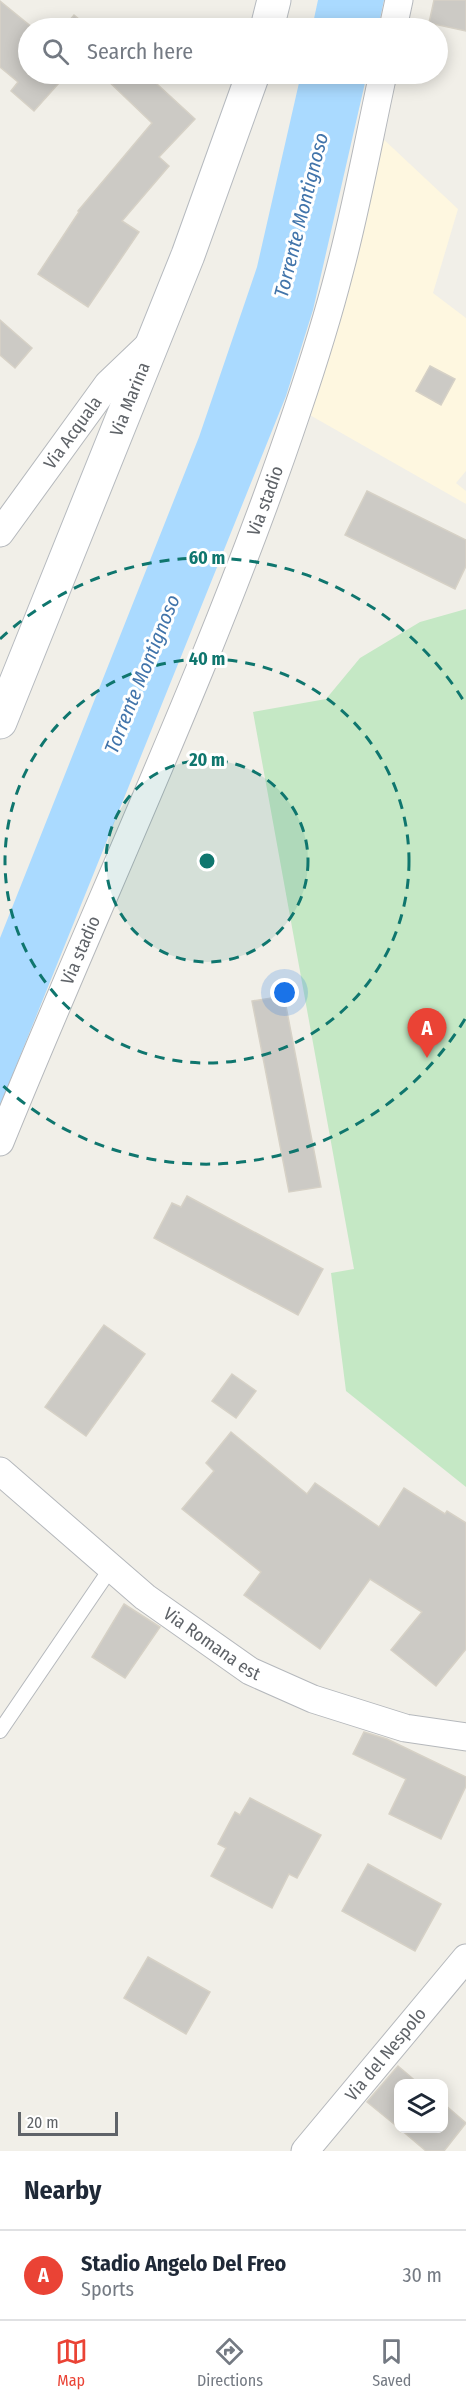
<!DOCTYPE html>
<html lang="en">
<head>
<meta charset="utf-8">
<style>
	:root { --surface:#fff; --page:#f6f6f7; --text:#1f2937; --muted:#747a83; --line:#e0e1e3; --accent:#ea4335 }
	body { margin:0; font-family:"Fira Sans Condensed",sans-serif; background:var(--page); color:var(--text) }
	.controls { position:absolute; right:18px; bottom:18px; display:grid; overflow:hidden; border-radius:12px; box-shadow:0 3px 15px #0003 }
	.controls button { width:54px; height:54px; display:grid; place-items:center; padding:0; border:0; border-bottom:2px solid var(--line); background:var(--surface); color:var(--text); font:30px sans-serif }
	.scale { position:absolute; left:18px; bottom:15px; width:100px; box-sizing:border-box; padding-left:6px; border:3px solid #5f6368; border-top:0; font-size:16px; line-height:21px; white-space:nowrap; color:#5f6368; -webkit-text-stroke:4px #fff; paint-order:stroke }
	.you { position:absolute; left:285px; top:993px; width:21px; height:21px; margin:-15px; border:4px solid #fff; border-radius:50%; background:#1a73e8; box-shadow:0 0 0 9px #1a73e833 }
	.badge { display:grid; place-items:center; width:39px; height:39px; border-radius:50%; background:var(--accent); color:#fff; font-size:20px; font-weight:700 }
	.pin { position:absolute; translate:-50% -50px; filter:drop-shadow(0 2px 3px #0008) }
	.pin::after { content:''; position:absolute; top:32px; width:21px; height:18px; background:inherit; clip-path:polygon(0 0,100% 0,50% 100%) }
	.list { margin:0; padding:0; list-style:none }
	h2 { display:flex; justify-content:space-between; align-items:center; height:78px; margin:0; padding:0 24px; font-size:26px }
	h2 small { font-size:20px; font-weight:400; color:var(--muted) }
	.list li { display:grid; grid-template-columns:39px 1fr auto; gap:18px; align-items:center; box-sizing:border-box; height:90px; padding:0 24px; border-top:2px solid var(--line) }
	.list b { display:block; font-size:22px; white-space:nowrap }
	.list p { margin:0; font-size:20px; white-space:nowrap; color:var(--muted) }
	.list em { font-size:20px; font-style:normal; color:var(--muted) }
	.icon { flex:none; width:33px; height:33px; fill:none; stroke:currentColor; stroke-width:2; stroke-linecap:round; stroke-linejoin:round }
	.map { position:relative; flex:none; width:466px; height:2151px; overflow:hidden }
	.search { position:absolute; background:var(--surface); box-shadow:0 3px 15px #0003; left:18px; right:18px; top:18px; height:66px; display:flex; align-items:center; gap:15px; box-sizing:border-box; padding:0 21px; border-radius:33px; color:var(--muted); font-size:22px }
	.sheet { height:168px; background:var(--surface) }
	nav { display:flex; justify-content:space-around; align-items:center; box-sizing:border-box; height:84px; border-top:2px solid var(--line); background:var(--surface); font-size:16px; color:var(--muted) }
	nav a { display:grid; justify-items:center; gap:3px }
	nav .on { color:var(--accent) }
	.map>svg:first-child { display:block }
	.commercial { fill:#fef7e0; fill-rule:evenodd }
	.green { fill:#c5e8c5 }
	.water { fill:#aadaff }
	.building { fill:#cccac5; stroke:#d6d1c6; stroke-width:1.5 }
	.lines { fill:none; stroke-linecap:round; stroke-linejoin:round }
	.service-casing { stroke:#b5b8bc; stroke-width:16 }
	.minor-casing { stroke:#b5b8bc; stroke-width:29 }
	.secondary-casing { stroke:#b6babf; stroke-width:35 }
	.service { stroke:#fff; stroke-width:14 }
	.minor { stroke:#fff; stroke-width:27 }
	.secondary { stroke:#fff; stroke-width:33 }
	.ring { fill:none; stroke:#0f766e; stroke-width:3; stroke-dasharray:10 8 }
	.labels { text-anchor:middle; stroke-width:6; stroke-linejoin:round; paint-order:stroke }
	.street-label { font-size:18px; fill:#5f6368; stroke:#fff }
	.water-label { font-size:20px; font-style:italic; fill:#4174aa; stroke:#fff }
	.centre { fill:#0f766e; stroke:#fff; stroke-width:3 }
	.ring-label { font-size:18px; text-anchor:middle; font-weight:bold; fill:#0f766e; stroke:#fff; stroke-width:6; stroke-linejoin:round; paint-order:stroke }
</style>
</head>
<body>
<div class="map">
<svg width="466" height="2151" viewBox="0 0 466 2151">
	<rect width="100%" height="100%" fill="#f1efe8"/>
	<!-- commercial -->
	<path class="commercial" d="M379 135 458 209 433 293 466 318V471L456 483 466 491V504L308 414ZM430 366 455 379 441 405 417 391Z"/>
	<!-- green -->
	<polygon class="green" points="466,609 466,1487 346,1391 331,1273 354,1269 253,712 326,699 360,658 420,622"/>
	<!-- water -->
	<g class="water">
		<polygon points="318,0 384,0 378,28 312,28"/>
		<polygon points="301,74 367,74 313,310 286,396 0,1106 0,938 199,437 257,267"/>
	</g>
	<!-- building -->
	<g class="building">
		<polygon points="434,0 466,0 466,31 429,23"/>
		<polygon points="0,1 33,28 28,28 28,74 67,74 34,111 11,91 18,82 0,67"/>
		<polygon points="74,15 90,28 63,28"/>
		<polygon points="101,74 146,74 195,119 159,157 169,166 122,221 139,232 88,307 38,274 79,212 78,211 152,123"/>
		<polygon points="0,320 32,348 15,368 0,355"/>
		<polygon points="430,366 455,379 441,405 416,391"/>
		<polygon points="367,491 466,540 466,566 455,589 345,535"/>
		<polygon points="284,996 321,1187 289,1192 252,1001"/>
		<polygon points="187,1196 323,1269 298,1315 154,1238 172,1203 181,1207"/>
		<polygon points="104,1325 145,1354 86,1436 45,1407"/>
		<polygon points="232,1374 256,1391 236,1418 212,1401"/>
		<polygon points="231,1432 307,1494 315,1483 379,1527 404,1488 445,1514 447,1511 466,1523 466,1649 436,1686 391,1650 422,1612 370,1579 320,1649 244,1595 261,1572 182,1509 214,1471 206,1463"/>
		<polygon points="124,1604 160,1627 125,1678 92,1657"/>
		<polygon points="364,1732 387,1739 466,1777 466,1786 441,1839 389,1814 406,1779 353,1754"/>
		<polygon points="250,1798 321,1835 297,1878 289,1874 272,1908 211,1876 226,1848 218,1844 235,1812 240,1815"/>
		<polygon points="368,1864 441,1904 415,1951 342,1911"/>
		<polygon points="148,1957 210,1992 186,2034 124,1998"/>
		<polygon points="398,2066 419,2084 399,2084 399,2128 367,2102"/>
		<polygon points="444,2104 466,2123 444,2151 426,2151 399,2128 444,2128"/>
	</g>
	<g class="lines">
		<defs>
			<polyline id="service" points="0,1731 111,1568"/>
			<g id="minor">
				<polyline points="393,28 399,0"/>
				<path id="s1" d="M0 533 108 384 152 342"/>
				<path id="s2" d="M0 1142C99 898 213 661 297 411 313 364 328 316 340 269 357 205 369 138 383 74"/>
				<path id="s3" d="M0 1471 145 1597 250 1671 313 1699 405 1728 466 1737"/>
				<path id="s4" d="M305 2151 466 1958"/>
			</g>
			<g id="secondary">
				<polyline points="267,28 274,0"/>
				<path id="s5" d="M0 722 188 255 253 74"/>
			</g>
		</defs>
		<!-- service casing -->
		<use href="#service" class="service-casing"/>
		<!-- minor casing -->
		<use href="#minor" class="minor-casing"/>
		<!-- secondary casing -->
		<use href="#secondary" class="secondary-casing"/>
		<!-- service -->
		<use href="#service" class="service"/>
		<!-- minor -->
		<use href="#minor" class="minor"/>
		<!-- secondary -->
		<use href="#secondary" class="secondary"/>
	</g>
	<!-- distance rings -->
	<circle cx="207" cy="861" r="101" fill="#0f766e" fill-opacity=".12"/>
	<g class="ring">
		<circle cx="207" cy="861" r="101"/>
		<circle cx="207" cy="861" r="202"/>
		<path d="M465 1019A303 303 0 0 1 0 1083M0 639A303 303 0 0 1 465 703"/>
	</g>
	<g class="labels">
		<!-- street labels -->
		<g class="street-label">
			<text dy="6" stroke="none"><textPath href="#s5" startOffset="348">Via Marina</textPath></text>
			<text dy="6" stroke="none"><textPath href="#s1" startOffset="124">Via Acquala</textPath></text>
			<text dy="6" stroke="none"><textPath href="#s2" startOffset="694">Via stadio</textPath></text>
			<text dy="6" stroke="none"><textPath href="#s2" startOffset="208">Via stadio</textPath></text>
			<text dy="6" stroke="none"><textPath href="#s3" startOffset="274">Via Romana est</textPath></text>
			<text dy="6" stroke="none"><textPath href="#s4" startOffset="126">Via del Nespolo</textPath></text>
		</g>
		<!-- water labels -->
		<g class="water-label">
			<text transform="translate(301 215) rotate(-76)" y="7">Torrente Montignoso</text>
			<text transform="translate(142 674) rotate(-68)" y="7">Torrente Montignoso</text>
		</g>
	</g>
	<circle cx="207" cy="861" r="9" class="centre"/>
	<g class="ring-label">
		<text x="207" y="564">60 m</text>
		<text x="207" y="665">40 m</text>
		<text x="207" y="766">20 m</text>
	</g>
</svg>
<div class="controls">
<button><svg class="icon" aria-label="layers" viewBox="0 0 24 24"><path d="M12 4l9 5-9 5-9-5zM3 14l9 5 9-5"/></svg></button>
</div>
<div class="scale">20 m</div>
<div class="you"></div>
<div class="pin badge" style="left:427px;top:1058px">A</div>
<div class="search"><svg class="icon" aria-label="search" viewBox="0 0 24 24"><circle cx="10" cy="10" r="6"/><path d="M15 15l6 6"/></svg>Search here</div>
</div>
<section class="sheet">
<h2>Nearby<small></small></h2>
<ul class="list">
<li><span class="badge">A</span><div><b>Stadio Angelo Del Freo</b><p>Sports</p></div><em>30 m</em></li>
</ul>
</section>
<nav>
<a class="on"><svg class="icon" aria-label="map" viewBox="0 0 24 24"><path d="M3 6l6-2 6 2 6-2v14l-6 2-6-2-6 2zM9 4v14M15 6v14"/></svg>Map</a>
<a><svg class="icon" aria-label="directions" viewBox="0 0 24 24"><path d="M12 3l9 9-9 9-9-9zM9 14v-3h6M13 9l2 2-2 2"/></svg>Directions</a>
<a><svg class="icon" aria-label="saved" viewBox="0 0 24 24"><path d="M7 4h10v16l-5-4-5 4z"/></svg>Saved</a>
</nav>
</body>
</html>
